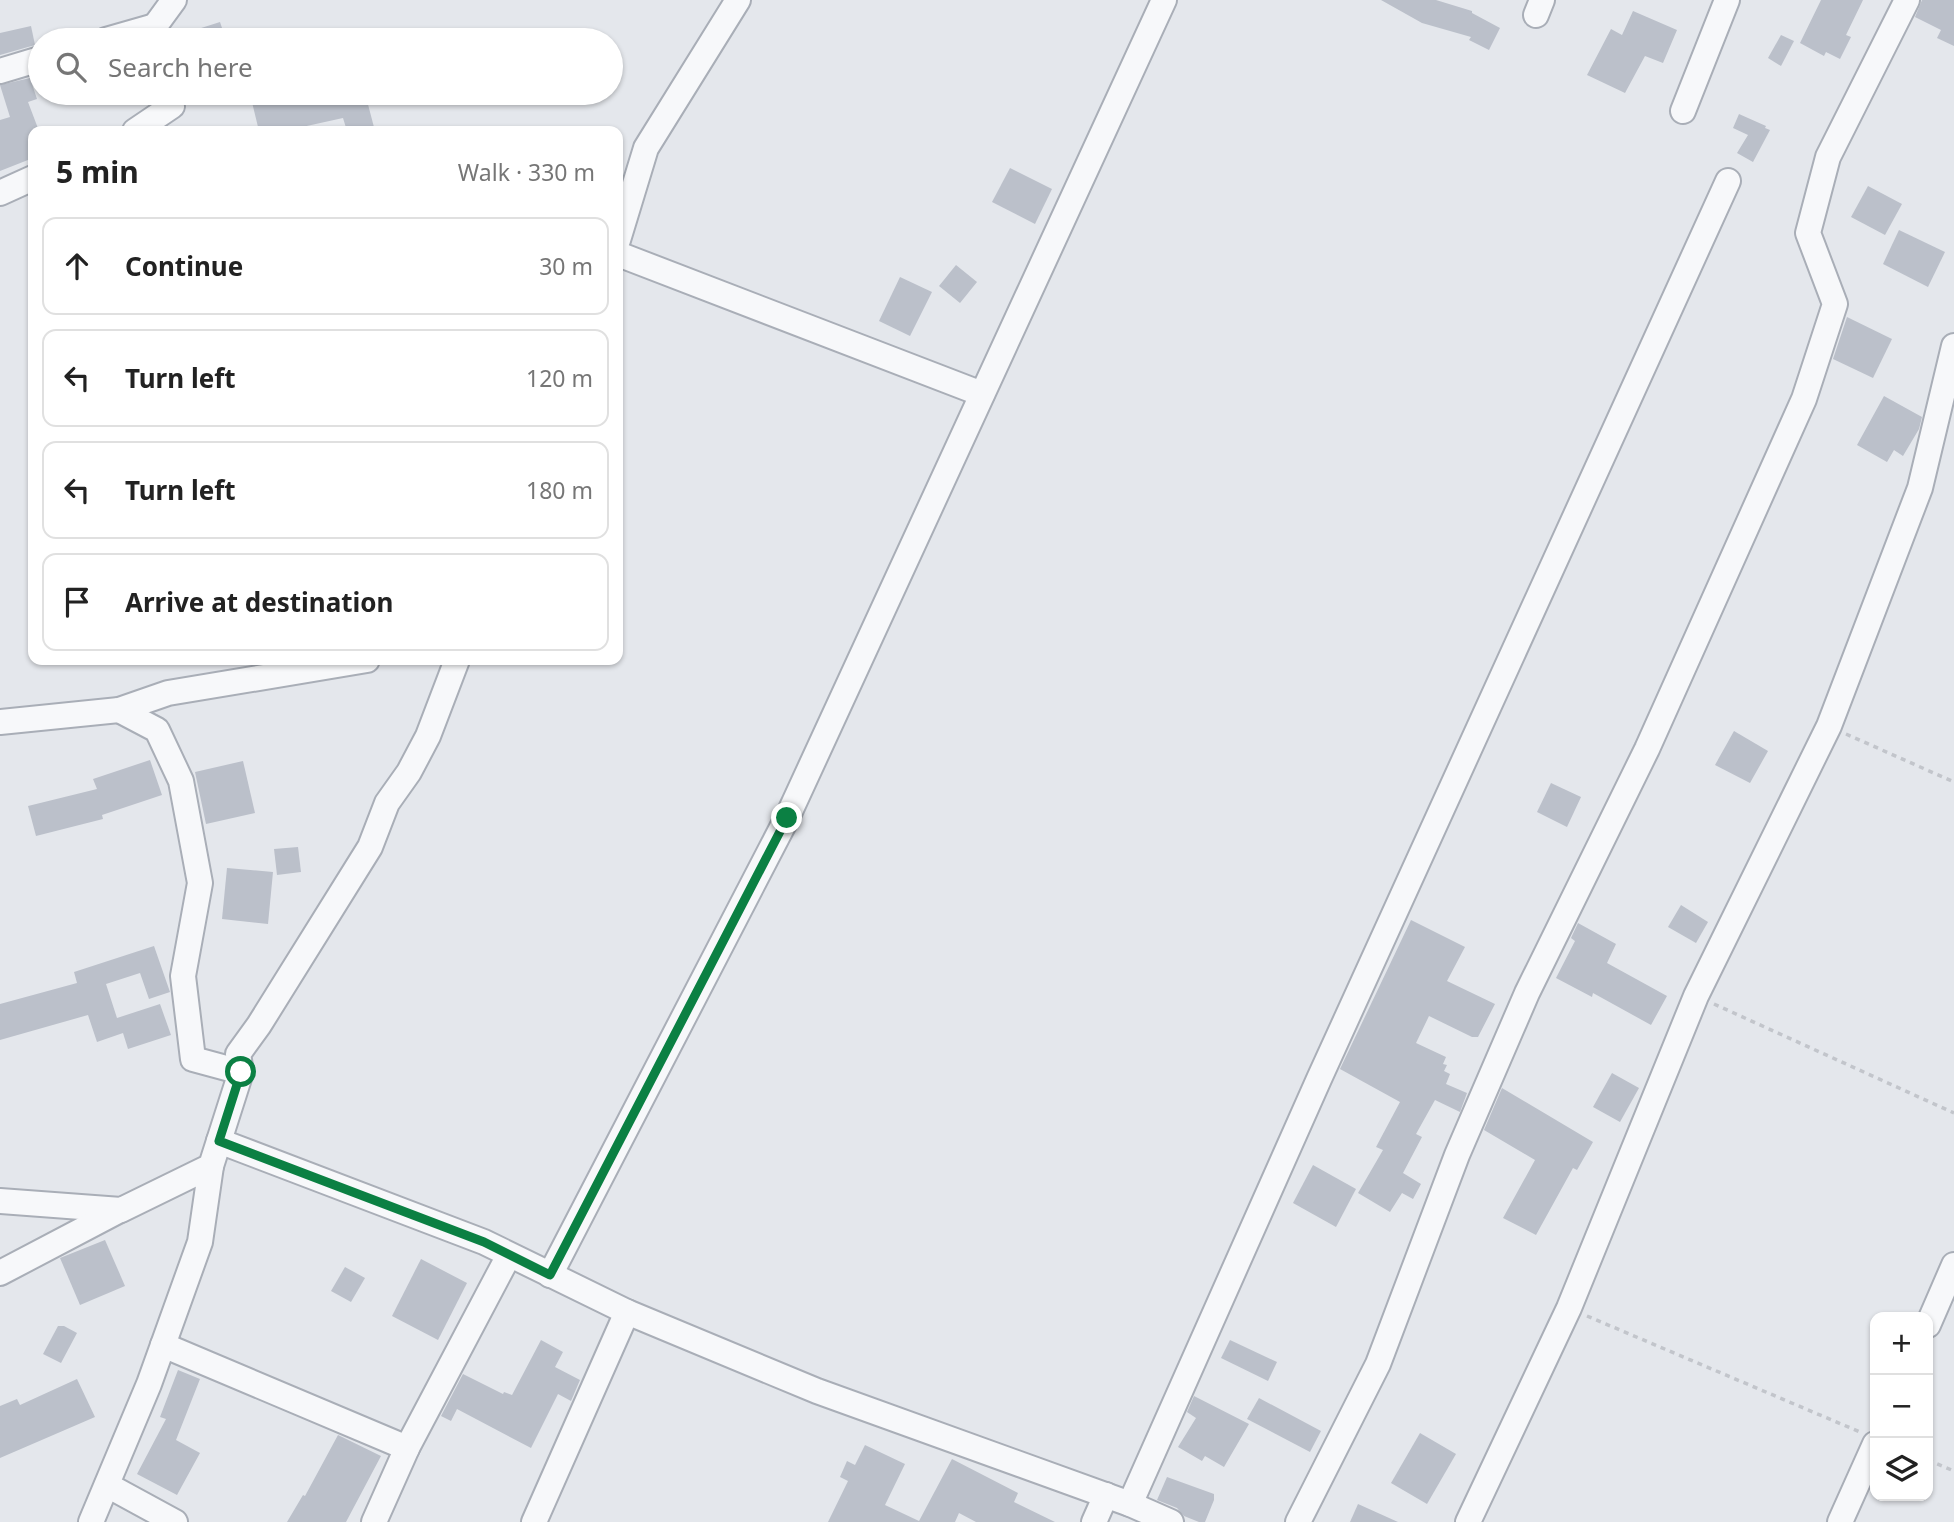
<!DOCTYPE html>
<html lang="en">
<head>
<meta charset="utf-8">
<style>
	:root { --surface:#fff; --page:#f2f2f2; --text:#222; --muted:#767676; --line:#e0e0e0 }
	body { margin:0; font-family:"Noto Sans",sans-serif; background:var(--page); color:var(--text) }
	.controls { position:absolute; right:21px; bottom:21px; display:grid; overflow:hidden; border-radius:14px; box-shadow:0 2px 5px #0004 }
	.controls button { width:63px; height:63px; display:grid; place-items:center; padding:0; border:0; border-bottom:2px solid var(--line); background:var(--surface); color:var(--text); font:35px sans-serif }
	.stop { position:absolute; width:21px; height:21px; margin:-16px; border:5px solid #0b8043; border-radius:50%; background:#fff }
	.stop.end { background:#0b8043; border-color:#fff; box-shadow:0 2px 7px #0008 }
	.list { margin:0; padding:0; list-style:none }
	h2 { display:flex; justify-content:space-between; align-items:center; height:91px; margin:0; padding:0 28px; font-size:30px }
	h2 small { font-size:23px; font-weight:400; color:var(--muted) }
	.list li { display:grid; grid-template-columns:46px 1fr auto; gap:21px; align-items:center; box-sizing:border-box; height:98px; margin:0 14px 14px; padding:0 14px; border:2px solid var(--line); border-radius:14px }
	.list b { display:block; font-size:26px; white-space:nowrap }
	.list em { font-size:23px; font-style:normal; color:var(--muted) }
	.icon { flex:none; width:38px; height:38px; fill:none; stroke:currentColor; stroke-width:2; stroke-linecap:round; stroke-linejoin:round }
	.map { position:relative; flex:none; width:1954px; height:1522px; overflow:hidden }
	.search { position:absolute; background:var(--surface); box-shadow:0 2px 5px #0004; left:28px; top:28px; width:595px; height:77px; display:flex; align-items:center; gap:18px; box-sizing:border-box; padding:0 24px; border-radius:38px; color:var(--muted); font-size:26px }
	.panel { position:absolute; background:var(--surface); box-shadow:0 2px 5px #0004; left:28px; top:126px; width:595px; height:539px; border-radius:14px }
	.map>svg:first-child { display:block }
	.building { fill:#bbc0ca }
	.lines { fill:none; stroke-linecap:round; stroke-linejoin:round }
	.minor-casing { stroke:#a9aeb7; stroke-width:28 }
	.path { stroke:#c2c5cb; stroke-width:3.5; stroke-dasharray:5 5; stroke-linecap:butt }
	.minor { stroke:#f7f8fa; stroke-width:24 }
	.route { stroke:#0b8043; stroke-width:9 }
</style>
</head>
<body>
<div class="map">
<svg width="1954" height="1522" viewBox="0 0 1954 1522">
	<rect width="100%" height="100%" fill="#e4e7ec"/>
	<!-- building -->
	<g class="building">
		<polygon points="1381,0 1436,0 1472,11 1472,13 1500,28 1489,50 1469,40 1471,37 1422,23"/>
		<polygon points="1821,0 1863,0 1846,35 1851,37 1840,59 1826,52 1824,56 1800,43"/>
		<polygon points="1922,0 1954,0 1954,46 1937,38 1941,30 1915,17"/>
		<polygon points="1633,11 1677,30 1663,63 1645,56 1625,93 1587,75 1611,29 1622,35"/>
		<polygon points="220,22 226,40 174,40 173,37"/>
		<polygon points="31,26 35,45 0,55 0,33"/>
		<polygon points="1781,35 1794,41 1781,66 1768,58"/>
		<polygon points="30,78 37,99 28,102 39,131 33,131 33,158 0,171 0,120 10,117 0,85"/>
		<polygon points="272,93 365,93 375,131 347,131 343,118 284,131 259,131 251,98"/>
		<polygon points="1739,114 1766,126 1765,128 1770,130 1753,162 1737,153 1748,135 1733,128"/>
		<polygon points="1010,168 1052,189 1035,224 992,202"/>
		<polygon points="1868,186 1902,204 1885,235 1851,217"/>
		<polygon points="1899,230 1945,252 1928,287 1883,264"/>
		<polygon points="956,265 977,282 960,303 939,286"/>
		<polygon points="900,277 932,292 910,336 879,321"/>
		<polygon points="1847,317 1892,339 1873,378 1833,359"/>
		<polygon points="1884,396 1922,417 1919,429 1903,456 1894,450 1887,462 1857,445"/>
		<polygon points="1734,731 1768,751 1750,783 1715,765"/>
		<polygon points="150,760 162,795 102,815 103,819 36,836 28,806 97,789 93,779"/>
		<polygon points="243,761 255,813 206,824 195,772"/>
		<polygon points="1551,783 1581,797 1567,827 1537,812"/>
		<polygon points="298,847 301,872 277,875 274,849"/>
		<polygon points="227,868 273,872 268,924 222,919"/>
		<polygon points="1681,905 1708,922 1696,943 1668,927"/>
		<polygon points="1411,920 1465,947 1447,981 1495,1004 1478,1037 1472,1037 1429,1016 1416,1043 1446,1057 1443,1064 1447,1065 1444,1071 1450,1074 1446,1084 1467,1093 1460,1112 1435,1100 1416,1134 1422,1137 1403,1173 1421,1184 1413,1199 1402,1193 1390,1212 1358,1193 1383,1150 1376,1147 1400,1102 1340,1069"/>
		<polygon points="1578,923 1616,944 1607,963 1667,996 1651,1025 1593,993 1592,997 1556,978 1575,941 1571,938"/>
		<polygon points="154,946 170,992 149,999 140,973 106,984 117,1018 160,1004 171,1035 128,1049 123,1033 97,1042 88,1015 0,1040 0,1004 77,983 74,972"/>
		<polygon points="1612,1073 1639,1088 1620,1122 1593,1107"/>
		<polygon points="1502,1088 1593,1142 1577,1170 1573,1168 1536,1235 1503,1218 1535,1160 1484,1130"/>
		<polygon points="1313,1165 1356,1189 1336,1227 1293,1203"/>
		<polygon points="105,1240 125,1286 80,1305 60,1258"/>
		<polygon points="421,1259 467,1283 438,1340 392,1316"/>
		<polygon points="345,1267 365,1278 351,1302 331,1291"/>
		<polygon points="58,1326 64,1326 77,1333 61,1363 43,1354"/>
		<polygon points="541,1340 563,1352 555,1367 580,1380 571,1401 558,1394 531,1448 457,1409 451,1421 441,1416 463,1374 503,1394 504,1392 512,1395"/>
		<polygon points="1230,1340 1277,1362 1268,1381 1221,1358"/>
		<polygon points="178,1370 200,1379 176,1440 200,1453 177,1495 137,1474 166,1419 160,1417"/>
		<polygon points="77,1379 95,1417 0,1458 0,1406 17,1399 20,1405"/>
		<polygon points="1194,1396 1249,1424 1224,1467 1205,1456 1202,1461 1178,1447 1196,1418 1187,1412"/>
		<polygon points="1259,1398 1321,1431 1310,1452 1247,1419"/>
		<polygon points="1420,1433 1456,1454 1427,1504 1391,1483"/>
		<polygon points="338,1435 381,1456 346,1522 287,1522 303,1495 305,1496"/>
		<polygon points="865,1445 905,1464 885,1505 919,1521 952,1459 1018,1493 1014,1502 1055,1522 976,1522 959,1513 955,1522 828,1522 848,1481 840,1477 847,1461 855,1465"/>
		<polygon points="1167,1477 1214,1494 1214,1500 1205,1522 1199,1522 1184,1516 1177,1508 1157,1500"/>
		<polygon points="1358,1504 1398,1522 1350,1522"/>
	</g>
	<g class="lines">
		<defs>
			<g id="minor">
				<polyline points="1536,15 1542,0"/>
				<polyline points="106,40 155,26"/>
				<polyline points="158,40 155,26 174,0"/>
				<polyline points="0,71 40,59"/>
				<polyline points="1683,111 1727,0"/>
				<polyline points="135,131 172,106 169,93"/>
				<polyline points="0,193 33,178"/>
				<polyline points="618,240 646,148 738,0"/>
				<polyline points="618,254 982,394"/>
				<polyline points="119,710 157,730 181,781 200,883 183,976 193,1059 241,1072"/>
				<polyline points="0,722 119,710 168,693 367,660"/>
				<polyline points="219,1141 484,1242 627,1312 817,1391 1130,1504 1171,1522"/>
				<polyline points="0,1201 121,1210 211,1166 241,1072 238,1054 259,1025 370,847 387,803 409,772 428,736 457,660"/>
				<polyline points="0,1273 120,1210"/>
				<polyline points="550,1275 787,818 1164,0"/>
				<polyline points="1928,1325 1954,1265"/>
				<polyline points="163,1345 407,1448"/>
				<polyline points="107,1485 175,1522"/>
				<polyline points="1130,1504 1319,1079 1728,181"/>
				<polyline points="91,1522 149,1384 200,1242 211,1166"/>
				<polyline points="374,1522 407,1448 509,1255"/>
				<polyline points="534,1522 627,1312"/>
				<polyline points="1094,1522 1106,1495"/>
				<polyline points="1298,1522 1378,1364 1457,1155 1527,993 1647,749 1804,399 1835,304 1808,233 1828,157 1907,0"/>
				<polyline points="1468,1522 1569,1308 1696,996 1829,726 1920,488 1954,346"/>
				<polyline points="1840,1522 1875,1444"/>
			</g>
		</defs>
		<!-- minor casing -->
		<use href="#minor" class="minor-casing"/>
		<!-- path -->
		<g class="path">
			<polyline points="1846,734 1954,782"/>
			<polyline points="1714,1004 1954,1113"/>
			<polyline points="1587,1316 1860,1432"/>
			<polyline points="1928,1460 1954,1471"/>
		</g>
		<!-- minor -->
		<use href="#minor" class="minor"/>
	</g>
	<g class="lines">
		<!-- route -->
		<polyline class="route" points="241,1072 219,1141 484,1242 550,1275 787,818"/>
	</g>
</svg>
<div class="controls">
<button>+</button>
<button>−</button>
<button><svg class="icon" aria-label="layers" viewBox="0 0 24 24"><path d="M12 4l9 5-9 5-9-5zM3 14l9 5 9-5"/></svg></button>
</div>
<div class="stop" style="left:241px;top:1072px"></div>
<div class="stop end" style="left:787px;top:818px"></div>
<div class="search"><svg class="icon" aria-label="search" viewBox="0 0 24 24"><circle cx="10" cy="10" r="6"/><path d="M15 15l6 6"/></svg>Search here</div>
<section class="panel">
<h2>5 min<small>Walk · 330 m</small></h2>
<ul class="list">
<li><svg class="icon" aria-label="ahead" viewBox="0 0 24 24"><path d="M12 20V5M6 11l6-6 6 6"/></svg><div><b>Continue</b></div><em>30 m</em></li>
<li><svg class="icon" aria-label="left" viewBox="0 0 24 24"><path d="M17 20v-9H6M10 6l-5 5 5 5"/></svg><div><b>Turn left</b></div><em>120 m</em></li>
<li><svg class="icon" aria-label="left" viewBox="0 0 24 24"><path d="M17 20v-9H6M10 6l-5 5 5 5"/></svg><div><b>Turn left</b></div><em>180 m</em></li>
<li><svg class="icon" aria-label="arrive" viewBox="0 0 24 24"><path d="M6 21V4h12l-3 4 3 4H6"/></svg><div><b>Arrive at destination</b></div></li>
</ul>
</section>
</div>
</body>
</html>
